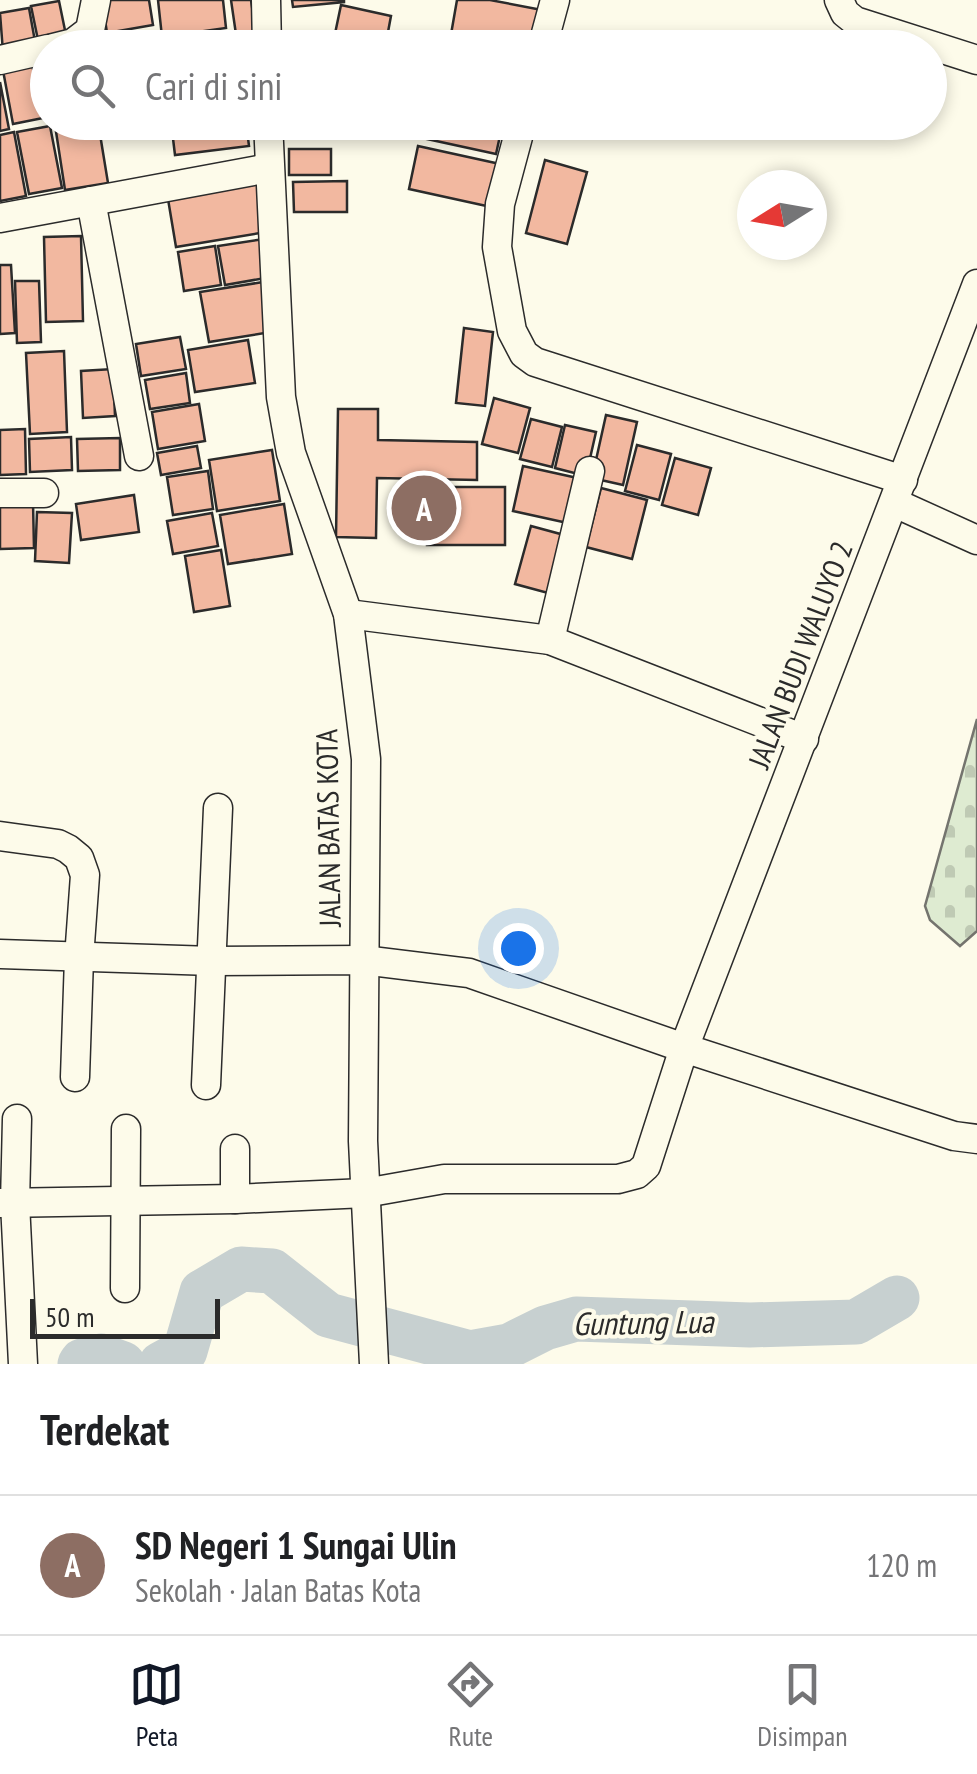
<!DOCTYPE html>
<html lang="id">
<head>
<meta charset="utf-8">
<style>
	:root { --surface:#fff; --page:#f2f2f2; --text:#202124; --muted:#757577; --line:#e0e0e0; --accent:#111827 }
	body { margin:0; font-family:"PT Sans Narrow",sans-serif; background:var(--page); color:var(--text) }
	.compass { position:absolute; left:737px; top:170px; width:90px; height:90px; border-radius:50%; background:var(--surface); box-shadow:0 5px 15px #0003; rotate:259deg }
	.scale { position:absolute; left:30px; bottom:25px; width:190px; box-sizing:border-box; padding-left:10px; border:5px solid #2b2b2b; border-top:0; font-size:28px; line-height:35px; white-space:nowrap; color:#2b2b2b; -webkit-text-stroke:8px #fdfbea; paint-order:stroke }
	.you { position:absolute; left:518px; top:948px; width:35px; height:35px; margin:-25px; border:8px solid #fff; border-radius:50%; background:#1a73e8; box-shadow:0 0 0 15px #1a73e833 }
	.badge { display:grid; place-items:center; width:65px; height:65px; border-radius:50%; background:var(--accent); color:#fff; font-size:32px; font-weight:700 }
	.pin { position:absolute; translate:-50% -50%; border:5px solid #fff; box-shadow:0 2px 10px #0006 }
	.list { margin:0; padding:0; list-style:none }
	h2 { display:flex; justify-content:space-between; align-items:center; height:130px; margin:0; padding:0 40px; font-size:42px }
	h2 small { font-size:32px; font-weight:400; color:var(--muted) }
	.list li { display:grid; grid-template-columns:65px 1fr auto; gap:30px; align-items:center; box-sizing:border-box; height:140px; padding:0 40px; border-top:2px solid var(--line) }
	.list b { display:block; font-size:38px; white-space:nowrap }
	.list p { margin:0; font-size:32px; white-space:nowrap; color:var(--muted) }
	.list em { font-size:32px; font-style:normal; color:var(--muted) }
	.icon { flex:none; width:55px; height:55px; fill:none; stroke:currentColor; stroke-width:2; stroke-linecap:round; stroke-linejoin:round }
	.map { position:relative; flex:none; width:977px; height:1364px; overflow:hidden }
	.search { position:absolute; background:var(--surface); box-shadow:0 5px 15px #0003; left:30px; right:30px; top:30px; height:110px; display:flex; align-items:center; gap:25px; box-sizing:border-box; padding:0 35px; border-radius:55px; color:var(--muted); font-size:38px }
	.sheet { height:270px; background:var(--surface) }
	nav { display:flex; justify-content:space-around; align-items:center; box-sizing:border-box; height:140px; border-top:2px solid var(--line); background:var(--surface); font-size:28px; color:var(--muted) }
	nav a { display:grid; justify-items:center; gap:5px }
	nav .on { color:var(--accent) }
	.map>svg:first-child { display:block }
	.cemetery { fill:url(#cemetery-stones); stroke:#74746e; stroke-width:2.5 }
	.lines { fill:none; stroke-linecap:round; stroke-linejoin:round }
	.river { stroke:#c7d0d0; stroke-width:45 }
	.building { fill:#f2b8a0; stroke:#2b2b2b; stroke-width:2.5 }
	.minor-casing { stroke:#2b2b2b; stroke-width:31 }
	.minor { stroke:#fdfbea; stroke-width:28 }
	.labels { text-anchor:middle; stroke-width:8; stroke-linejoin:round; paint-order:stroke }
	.street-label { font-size:30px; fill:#2b2b2b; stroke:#fdfbea }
	.water-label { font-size:32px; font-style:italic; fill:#2b2b2b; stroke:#fdfbea }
</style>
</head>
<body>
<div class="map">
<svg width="977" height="1364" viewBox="0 0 977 1364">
	<defs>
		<pattern id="cemetery-stones" width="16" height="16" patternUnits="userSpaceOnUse" patternTransform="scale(2.5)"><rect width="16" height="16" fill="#deebd1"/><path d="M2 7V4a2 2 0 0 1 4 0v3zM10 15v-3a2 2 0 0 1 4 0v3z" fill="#bfcab4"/></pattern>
	</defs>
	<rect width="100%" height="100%" fill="#fdfbea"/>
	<!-- cemetery -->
	<polygon class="cemetery" points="977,719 977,931 960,946 930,920 925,906"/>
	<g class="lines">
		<!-- river -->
		<g class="river">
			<polyline points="80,1364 82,1361 101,1356 123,1364"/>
			<polyline points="161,1364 185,1351 202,1292 241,1269 272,1271 328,1315 470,1353 509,1346 545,1328 576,1319 750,1325 856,1322 897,1298"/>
		</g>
	</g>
	<!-- building -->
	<g class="building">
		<polygon points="102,0 149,0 153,25 107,33"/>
		<polygon points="158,0 223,0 226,28 162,37"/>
		<polygon points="231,0 251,0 258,48 238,48"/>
		<polygon points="292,0 344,0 344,2 293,7"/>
		<polygon points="457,0 490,0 542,10 535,48 489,48 450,40"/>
		<polygon points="59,1 67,40 39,45 31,6"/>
		<polygon points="341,5 391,16 385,48 332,48"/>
		<polygon points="29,8 36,47 3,52 0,13"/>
		<polygon points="233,33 235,48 153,48 152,44"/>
		<polygon points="142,36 144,48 105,48 104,42"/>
		<polygon points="31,59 43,118 13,124 2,65"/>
		<polygon points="48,59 48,121 47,121 35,62"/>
		<polygon points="0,82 9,129 0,131"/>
		<polygon points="73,122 98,122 108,183 65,190 55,125"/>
		<polygon points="171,122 246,122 249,146 175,155"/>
		<polygon points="290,122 345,122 341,137"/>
		<polygon points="431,122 503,122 496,154 427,139"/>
		<polygon points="50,126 62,188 29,194 17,132"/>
		<polygon points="14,132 26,196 0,201 0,135"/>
		<polygon points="418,146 500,164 491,207 409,189"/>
		<rect x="289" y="149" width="42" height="26"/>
		<polygon points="545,160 587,172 567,244 526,233"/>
		<polygon points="347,181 347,212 294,212 293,182"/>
		<polygon points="258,184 266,232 176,247 168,199"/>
		<polygon points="81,236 83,321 46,322 44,237"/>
		<polygon points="264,239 271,277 225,285 218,246"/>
		<polygon points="215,246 221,285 184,291 178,252"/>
		<polygon points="0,265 11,265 15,333 0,334"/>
		<polygon points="15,281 39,281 41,342 17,343"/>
		<polygon points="263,282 271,332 209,342 200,292"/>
		<polygon points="464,328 493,332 485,406 456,403"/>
		<polygon points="180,337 186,369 141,376 136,344"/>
		<polygon points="248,340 255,383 195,392 188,350"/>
		<polygon points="64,351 67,432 30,434 26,353"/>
		<polygon points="113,369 115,416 83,418 81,371"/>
		<polygon points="186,373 190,403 150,409 145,380"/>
		<polygon points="494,398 530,408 518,453 482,444"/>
		<polygon points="199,404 205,441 158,449 152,412"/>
		<polygon points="338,409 378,409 378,440 477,442 477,480 377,478 376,538 336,537"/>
		<polygon points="606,415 637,422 623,485 592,478"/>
		<polygon points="531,419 562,427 552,467 520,459"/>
		<polygon points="565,425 596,432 586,476 555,468"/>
		<polygon points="25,429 26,474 0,475 0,430"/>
		<polygon points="71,437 72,470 30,472 29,439"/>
		<polygon points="120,438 120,470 78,471 77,439"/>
		<polygon points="637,445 671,454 659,500 625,491"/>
		<polygon points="197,446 201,468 161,475 157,453"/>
		<polygon points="272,450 280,501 217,511 209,460"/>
		<polygon points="675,458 711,468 698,515 662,505"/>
		<polygon points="523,466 582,479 572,524 513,511"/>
		<polygon points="208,471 213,509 173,515 167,477"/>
		<polygon points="428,487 505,487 505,545 427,545"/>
		<polygon points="601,488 647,500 632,559 586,547"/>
		<polygon points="134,495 139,532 81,540 76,504"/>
		<polygon points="0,502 33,502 34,548 0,549"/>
		<polygon points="284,504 292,554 228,564 220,515"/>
		<polygon points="37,512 72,513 69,563 35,561"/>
		<polygon points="212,513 218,546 173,554 167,521"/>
		<polygon points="531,526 564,535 548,593 515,584"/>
		<polygon points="221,550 230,606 194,612 185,556"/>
	</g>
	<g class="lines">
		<defs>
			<g id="minor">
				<polyline points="266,0 267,48"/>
				<polyline points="839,0 845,13 855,21 977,60"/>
				<polyline points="53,48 73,43 90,30 96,0"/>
				<polyline points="542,48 555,0"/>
				<polyline points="0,60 48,49"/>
				<polyline points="268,122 281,397 291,453 348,614 366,759 363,1141 374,1364"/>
				<polyline points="522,122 500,204 497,247 512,331 524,354 535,362 903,480"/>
				<polyline points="91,201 139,456"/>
				<polyline points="0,218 269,168"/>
				<polyline points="0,493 44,493"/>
				<polyline points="895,503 977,540"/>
				<polyline points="348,614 550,640 804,739"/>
				<polyline points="550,640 590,471"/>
				<polyline points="0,836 58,844 68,849 79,858 85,875 79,958 75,1077"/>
				<polyline points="0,954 212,961 363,960 469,973 684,1048 954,1136 977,1139"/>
				<polyline points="206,1085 218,808"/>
				<polyline points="17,1119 15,1203 23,1364"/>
				<polyline points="235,1199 235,1149"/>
				<polyline points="0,1203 235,1199 365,1193 444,1179 618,1179 637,1174 646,1166 684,1048 977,284"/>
				<polyline points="125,1288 126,1129"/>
			</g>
		</defs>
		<!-- minor casing -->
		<use href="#minor" class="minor-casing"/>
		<!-- minor -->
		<use href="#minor" class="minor"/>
	</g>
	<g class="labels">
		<!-- street labels -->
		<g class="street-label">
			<text transform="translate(801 655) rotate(-69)" y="10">JALAN BUDI WALUYO 2</text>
			<text transform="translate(329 828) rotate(-91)" y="10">JALAN BATAS KOTA</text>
		</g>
		<!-- water labels -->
		<g class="water-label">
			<text transform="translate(643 1323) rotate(-1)" y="11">Guntung Lua</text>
		</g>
	</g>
</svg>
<svg class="compass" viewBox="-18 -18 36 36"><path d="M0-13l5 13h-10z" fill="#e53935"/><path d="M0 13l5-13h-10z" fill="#757577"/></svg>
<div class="scale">50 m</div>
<div class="you"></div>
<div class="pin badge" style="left:424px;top:508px;background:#8d6e63">A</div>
<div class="search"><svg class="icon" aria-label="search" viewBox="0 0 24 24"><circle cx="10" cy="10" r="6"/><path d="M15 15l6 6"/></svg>Cari di sini</div>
</div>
<section class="sheet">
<h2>Terdekat<small></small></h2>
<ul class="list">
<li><span class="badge" style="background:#8d6e63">A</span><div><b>SD Negeri 1 Sungai Ulin</b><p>Sekolah · Jalan Batas Kota</p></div><em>120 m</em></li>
</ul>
</section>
<nav>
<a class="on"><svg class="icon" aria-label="map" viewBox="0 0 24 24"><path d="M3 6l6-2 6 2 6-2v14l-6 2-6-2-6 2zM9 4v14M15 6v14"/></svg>Peta</a>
<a><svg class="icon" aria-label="directions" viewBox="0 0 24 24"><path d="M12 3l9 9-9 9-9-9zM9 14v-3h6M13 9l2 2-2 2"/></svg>Rute</a>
<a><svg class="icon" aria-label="saved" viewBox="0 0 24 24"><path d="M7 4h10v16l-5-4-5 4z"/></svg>Disimpan</a>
</nav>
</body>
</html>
